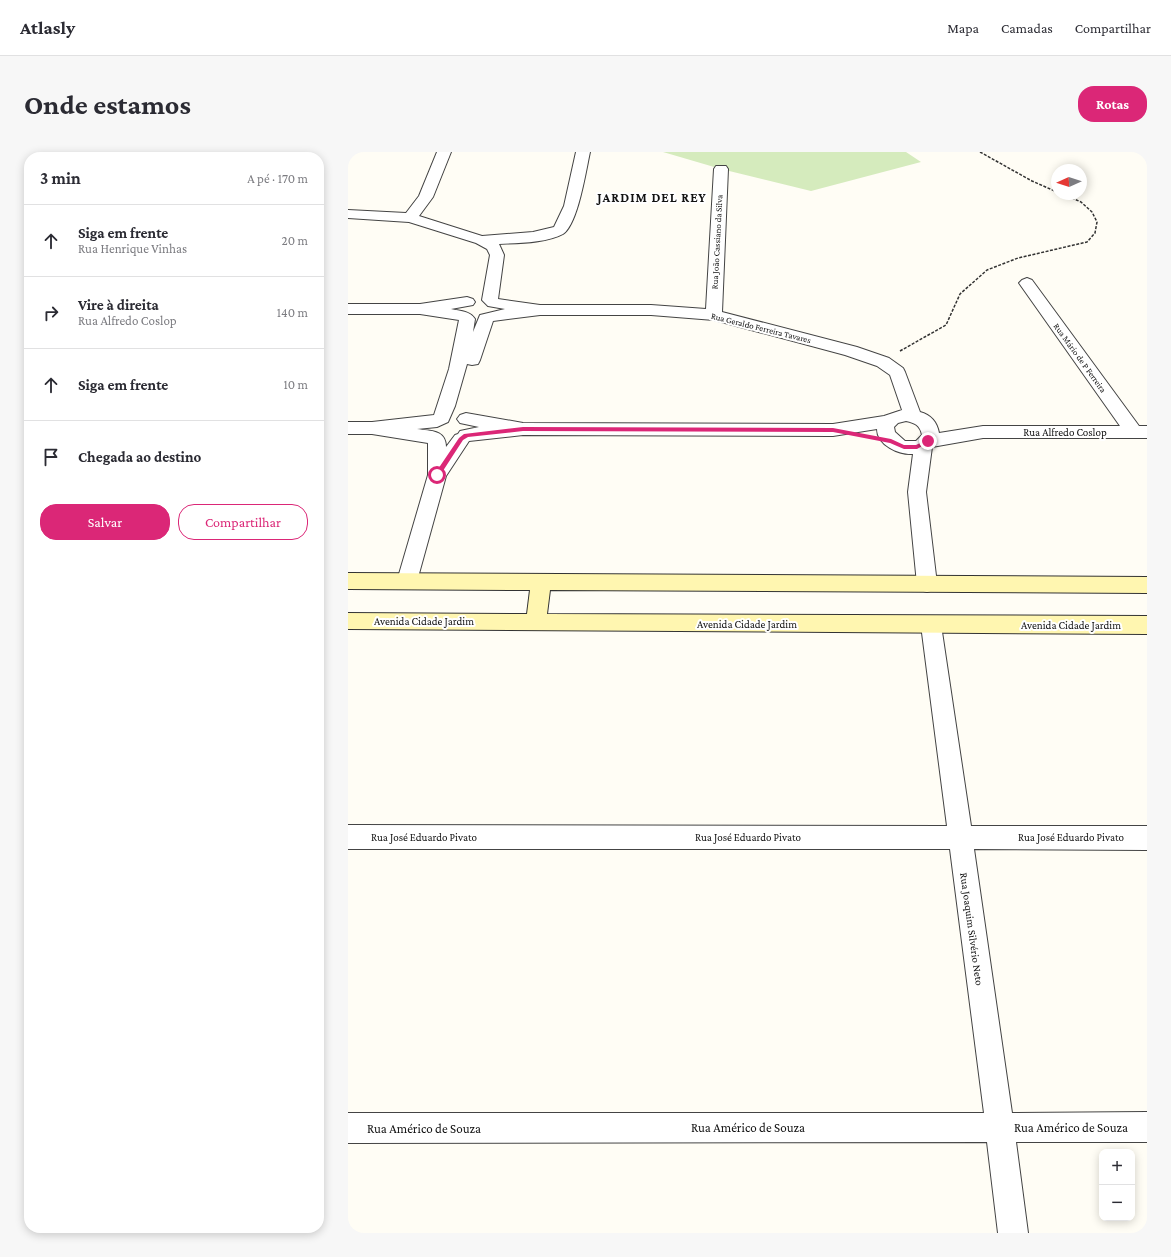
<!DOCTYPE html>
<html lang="pt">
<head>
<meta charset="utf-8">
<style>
	:root { --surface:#fff; --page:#f7f7f7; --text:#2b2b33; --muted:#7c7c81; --line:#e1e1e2; --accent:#db2777 }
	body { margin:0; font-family:"Crimson Pro",serif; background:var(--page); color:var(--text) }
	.controls { position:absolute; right:12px; bottom:12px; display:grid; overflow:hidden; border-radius:8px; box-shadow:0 2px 10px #0003 }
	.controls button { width:36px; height:36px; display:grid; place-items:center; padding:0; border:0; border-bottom:1px solid var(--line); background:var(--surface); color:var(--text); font:20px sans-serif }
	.compass { position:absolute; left:703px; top:12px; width:36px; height:36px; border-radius:50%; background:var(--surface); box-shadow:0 2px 10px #0003; rotate:267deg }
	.stop { position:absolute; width:12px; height:12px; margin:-9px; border:3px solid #db2777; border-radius:50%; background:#fff }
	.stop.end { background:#db2777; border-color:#fff; box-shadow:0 1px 4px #0008 }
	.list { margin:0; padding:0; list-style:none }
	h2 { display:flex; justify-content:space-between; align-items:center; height:52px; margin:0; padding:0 16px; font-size:17px }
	h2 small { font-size:13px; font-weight:400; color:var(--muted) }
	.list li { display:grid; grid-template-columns:26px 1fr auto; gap:12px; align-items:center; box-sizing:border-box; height:72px; padding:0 16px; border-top:1px solid var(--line) }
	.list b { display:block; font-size:15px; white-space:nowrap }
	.list p { margin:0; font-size:13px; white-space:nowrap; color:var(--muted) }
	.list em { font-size:13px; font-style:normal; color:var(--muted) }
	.actions { display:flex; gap:8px; padding:12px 16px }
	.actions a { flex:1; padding:9px 0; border:1px solid var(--accent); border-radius:16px; text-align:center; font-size:14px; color:var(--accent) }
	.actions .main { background:var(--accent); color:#fff }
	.icon { flex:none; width:22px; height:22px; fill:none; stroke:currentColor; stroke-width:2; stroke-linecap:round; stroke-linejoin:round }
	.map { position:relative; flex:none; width:799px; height:1081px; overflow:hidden; border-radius:16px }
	header { display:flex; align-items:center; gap:24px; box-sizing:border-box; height:56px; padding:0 20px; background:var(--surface); border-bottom:1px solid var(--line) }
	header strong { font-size:19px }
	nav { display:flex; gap:22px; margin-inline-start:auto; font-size:14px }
	.intro { display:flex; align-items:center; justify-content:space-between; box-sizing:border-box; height:96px; padding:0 24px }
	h1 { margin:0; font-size:28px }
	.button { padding:10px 18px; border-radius:16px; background:var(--accent); color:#fff; font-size:14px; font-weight:700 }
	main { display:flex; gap:24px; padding:0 24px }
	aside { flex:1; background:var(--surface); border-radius:16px; box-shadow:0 2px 10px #0003 }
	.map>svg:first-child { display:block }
	.green { fill:#d5ebbd }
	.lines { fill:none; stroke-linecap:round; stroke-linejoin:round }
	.street-casing { stroke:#444; stroke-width:2 }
	.secondary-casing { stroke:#333; stroke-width:2 }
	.path { stroke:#333; stroke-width:1.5; stroke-dasharray:3 1.5; stroke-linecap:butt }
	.street { fill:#fff; fill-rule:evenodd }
	.secondary { fill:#fff6b0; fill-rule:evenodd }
	.route { fill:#db2777 }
	.labels { text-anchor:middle; stroke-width:4; stroke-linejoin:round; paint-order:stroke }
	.far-street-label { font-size:9px; fill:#111; stroke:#fff }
	.street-label { font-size:11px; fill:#111; stroke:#fff }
	.far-district-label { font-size:13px; font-weight:bold; letter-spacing:1px; fill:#111; stroke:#fff }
	.near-street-label { font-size:13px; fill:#111; stroke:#fff }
</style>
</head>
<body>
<header>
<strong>Atlasly</strong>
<nav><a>Mapa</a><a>Camadas</a><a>Compartilhar</a></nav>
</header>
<div class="intro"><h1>Onde estamos</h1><a class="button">Rotas</a></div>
<main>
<aside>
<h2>3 min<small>A pé · 170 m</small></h2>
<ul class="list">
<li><svg class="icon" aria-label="ahead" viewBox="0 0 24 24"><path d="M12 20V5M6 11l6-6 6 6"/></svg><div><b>Siga em frente</b><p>Rua Henrique Vinhas</p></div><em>20 m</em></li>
<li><svg class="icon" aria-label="right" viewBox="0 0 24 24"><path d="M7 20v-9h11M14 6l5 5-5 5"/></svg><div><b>Vire à direita</b><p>Rua Alfredo Coslop</p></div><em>140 m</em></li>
<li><svg class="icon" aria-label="ahead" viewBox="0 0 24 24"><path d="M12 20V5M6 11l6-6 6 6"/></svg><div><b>Siga em frente</b></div><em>10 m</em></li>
<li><svg class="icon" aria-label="arrive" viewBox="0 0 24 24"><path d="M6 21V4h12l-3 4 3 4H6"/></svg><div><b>Chegada ao destino</b></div></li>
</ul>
<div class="actions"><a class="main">Salvar</a><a>Compartilhar</a></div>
</aside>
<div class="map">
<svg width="799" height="1081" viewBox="0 0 799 1081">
	<rect width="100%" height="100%" fill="#fffdf5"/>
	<!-- green -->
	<polygon class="green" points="315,0 558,0 573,10 463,39 373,17"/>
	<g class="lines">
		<defs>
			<g id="street">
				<path d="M89 0H103L85 45 71 64 134 84 185 80 206 75 216 54 228 0H242C238 18 230 72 215 82 199 91 169 91 151 92L156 103 150 147 192 153H303L358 157 366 17 368 14H378L380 17 374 160 509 195 541 206 555 216 557 220 572 260C583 263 589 270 591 281L635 274H772L671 131 674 128 679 126 684 128 791 274H799V286H635L584 295 578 340 589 432 586 438 579 440 572 438 569 432 560 340 565 302C551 303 529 293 529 277L485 284 175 283 121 289 98 324 69 429 66 435 59 437 52 435 49 429 80 323V291L24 282H0V270H24L86 263 101 217 111 168 72 162H0V152H72L119 145 125 147 127 150 125 153 103 157C112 159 122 159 127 167L125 180 132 163 157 157 140 154 134 148 142 103 139 97 128 91 61 70 0 66V58L58 61 71 44ZM192 163H303L366 168 497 203 529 214 542 223 554 258 536 264 485 272 175 271 118 261 112 263 109 267 112 271 131 275 112 279 110 282 107 283 98 295C98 278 83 279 69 277L89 275 100 270 107 254 119 212 124 213 130 212 132 208 145 169ZM558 269C567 271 572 273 574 283L568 289H557L547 280 546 275 550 271Z"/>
				<polygon points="583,464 590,467 593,473 623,674 799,674 799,698 626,697 664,961 799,960 799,990 668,990 680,1081 650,1081 639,990 0,991 0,961 636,961 602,697 0,697 0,673 599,674 573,473 576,467"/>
			</g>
			<polygon id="secondary" points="0,421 799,425 799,441 202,438 199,462 799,464 799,482 0,477 0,461 179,462 182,438 0,437"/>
		</defs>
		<!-- street casing -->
		<use href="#street" class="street-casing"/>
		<!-- secondary casing -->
		<use href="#secondary" class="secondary-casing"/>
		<!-- path -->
		<g class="path">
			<polyline points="632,0 684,29 709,40"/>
			<polyline points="552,199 598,173 612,142 639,118 670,106 739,90 747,81 749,70 744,60 733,50 715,42"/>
		</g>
		<!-- street -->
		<use href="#street" class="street"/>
		<!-- secondary -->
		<use href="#secondary" class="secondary"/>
	</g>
	<!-- route -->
	<polygon class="route" points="175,275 485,276 543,287 556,293 568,293 580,287 583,289 569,297 556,297 542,291 485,280 175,279 120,285 115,288 91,325 86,323 111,286 116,282"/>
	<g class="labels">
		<!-- far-street labels -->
		<g class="far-street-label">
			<text transform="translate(369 90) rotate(-87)" y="3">Rua João Cassiano da Silva</text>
			<text transform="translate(413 176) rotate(14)" y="3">Rua Geraldo Ferreira Tavares</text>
			<text transform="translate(732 206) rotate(54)" y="3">Rua Mário de P Ferreira</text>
		</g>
		<!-- street labels -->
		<g class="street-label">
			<text x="717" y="284">Rua Alfredo Coslop</text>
			<text x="76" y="473">Avenida Cidade Jardim</text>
			<text x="399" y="476">Avenida Cidade Jardim</text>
			<text x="723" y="477">Avenida Cidade Jardim</text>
			<text x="76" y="689">Rua José Eduardo Pivato</text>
			<text x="400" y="689">Rua José Eduardo Pivato</text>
			<text x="723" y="689">Rua José Eduardo Pivato</text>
			<text transform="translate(624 777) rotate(82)" y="4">Rua Joaquim Silvério Neto</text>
		</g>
		<!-- far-district labels -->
		<g class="far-district-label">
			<text x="304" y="50">JARDIM DEL REY</text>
		</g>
		<!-- near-street labels -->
		<g class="near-street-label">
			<text x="400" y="980">Rua Américo de Souza</text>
			<text x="723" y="980">Rua Américo de Souza</text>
			<text x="76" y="981">Rua Américo de Souza</text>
		</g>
	</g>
</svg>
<div class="controls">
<button>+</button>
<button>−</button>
</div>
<svg class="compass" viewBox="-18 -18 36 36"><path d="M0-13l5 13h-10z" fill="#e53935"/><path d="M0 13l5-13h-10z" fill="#7c7c81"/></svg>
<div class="stop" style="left:89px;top:323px"></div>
<div class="stop end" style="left:580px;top:289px"></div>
</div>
</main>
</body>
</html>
